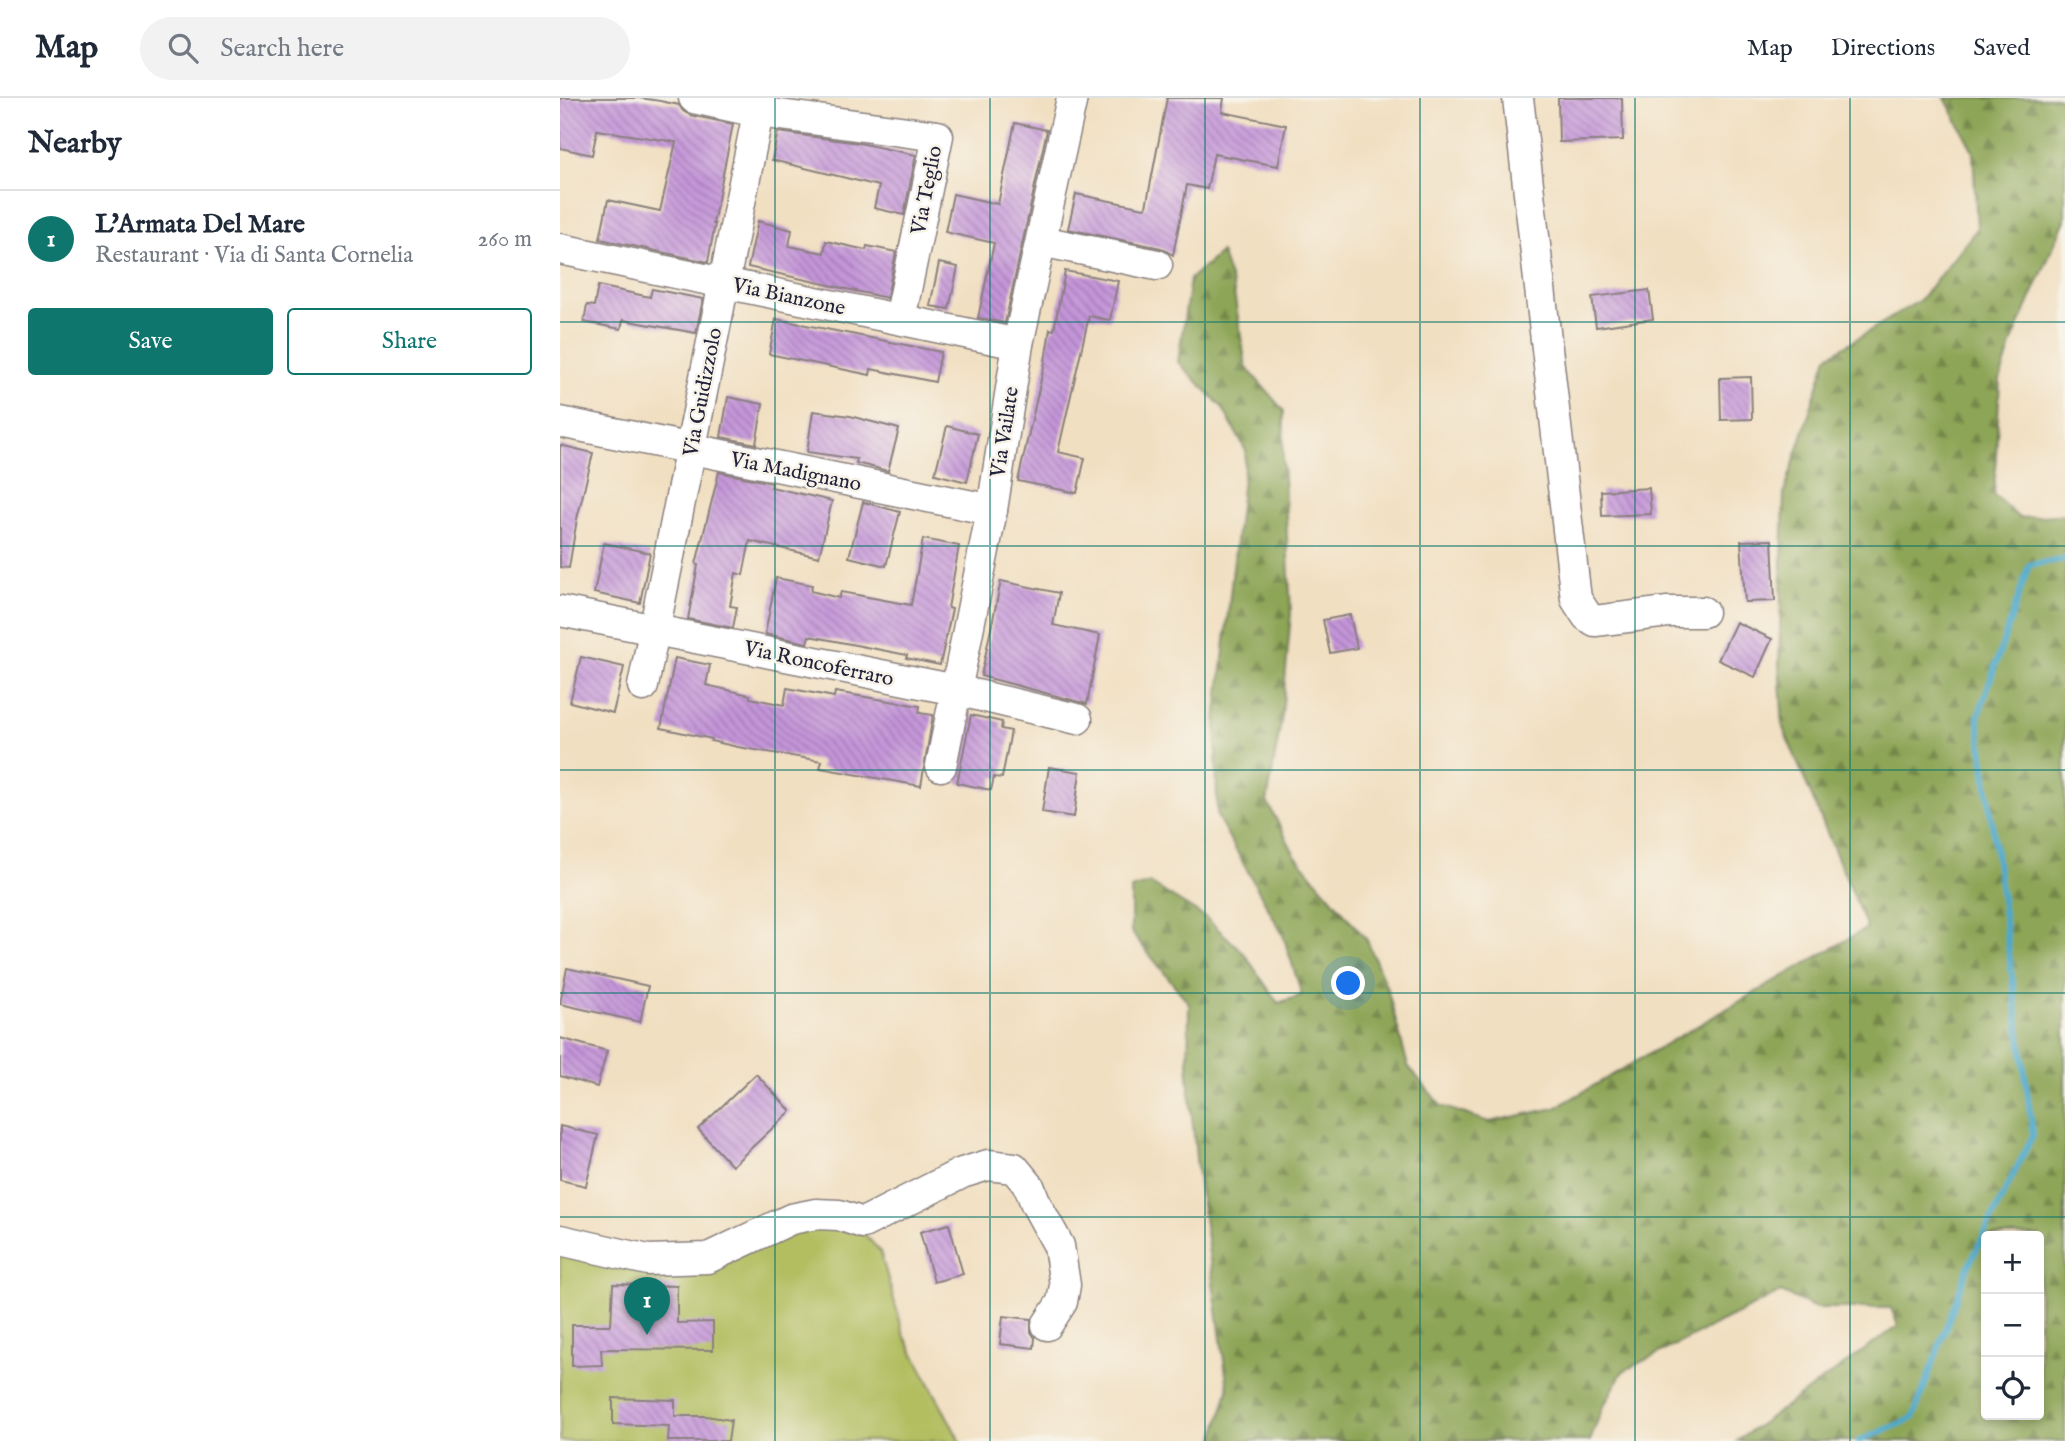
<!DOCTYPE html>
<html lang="en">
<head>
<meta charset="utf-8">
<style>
	:root { --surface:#fff; --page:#f2f2f3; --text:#1f2937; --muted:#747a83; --line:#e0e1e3; --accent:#0f766e }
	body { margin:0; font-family:"IM FELL English",serif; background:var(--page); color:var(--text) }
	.controls { position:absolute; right:21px; bottom:21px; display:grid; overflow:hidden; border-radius:7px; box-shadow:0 4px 10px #0003 }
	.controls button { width:63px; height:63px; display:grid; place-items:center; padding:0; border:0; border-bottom:2px solid var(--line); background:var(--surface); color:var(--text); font:35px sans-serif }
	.you { position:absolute; left:789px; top:886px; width:24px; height:24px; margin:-18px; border:5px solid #fff; border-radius:50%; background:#1a73e8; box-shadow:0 0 0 10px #1a73e833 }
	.badge { display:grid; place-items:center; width:46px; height:46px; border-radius:50%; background:var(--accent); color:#fff; font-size:23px; font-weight:700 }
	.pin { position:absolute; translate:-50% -58px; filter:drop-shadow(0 2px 4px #0008) }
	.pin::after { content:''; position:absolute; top:37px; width:24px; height:21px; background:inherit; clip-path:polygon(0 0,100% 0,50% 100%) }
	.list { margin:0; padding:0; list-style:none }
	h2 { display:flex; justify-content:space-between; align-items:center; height:91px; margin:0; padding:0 28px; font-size:30px }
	h2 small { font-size:23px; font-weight:400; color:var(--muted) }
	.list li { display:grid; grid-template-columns:46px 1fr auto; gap:21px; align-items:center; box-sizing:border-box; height:98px; padding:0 28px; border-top:2px solid var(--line) }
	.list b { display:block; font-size:26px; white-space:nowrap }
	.list p { margin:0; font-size:23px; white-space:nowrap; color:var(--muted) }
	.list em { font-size:23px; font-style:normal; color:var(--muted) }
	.actions { display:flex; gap:14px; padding:21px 28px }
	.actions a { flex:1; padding:16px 0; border:2px solid var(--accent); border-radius:7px; text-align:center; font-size:24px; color:var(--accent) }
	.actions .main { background:var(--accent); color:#fff }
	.icon { flex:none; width:38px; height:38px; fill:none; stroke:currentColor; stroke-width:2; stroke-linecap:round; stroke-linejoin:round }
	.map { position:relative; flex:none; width:1505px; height:1343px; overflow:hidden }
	header { display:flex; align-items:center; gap:42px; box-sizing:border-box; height:98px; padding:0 35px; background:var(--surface); border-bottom:2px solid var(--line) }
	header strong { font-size:33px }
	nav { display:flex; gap:38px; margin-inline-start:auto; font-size:24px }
	.search { width:490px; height:63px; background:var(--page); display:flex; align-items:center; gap:18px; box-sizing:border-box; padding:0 24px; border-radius:38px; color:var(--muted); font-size:26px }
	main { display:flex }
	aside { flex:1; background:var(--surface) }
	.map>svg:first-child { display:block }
	.green { fill:#b2be60; stroke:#6a704e; stroke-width:2 }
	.forest { fill:url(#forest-firs); stroke:#586448; stroke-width:2; fill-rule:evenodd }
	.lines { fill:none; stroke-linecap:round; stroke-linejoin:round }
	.stream { stroke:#4ca9ca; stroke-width:6 }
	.building { fill:url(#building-back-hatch) }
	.minor-casing { stroke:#8a807e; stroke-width:33 }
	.minor { stroke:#fff; stroke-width:30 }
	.grid { fill:none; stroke:#0f766e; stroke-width:2; stroke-opacity:0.55 }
	.labels { text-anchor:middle; stroke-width:5; stroke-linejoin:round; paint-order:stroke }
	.street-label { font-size:21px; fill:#22223b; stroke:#f7f3e8 }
</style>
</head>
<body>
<header>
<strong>Map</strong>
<div class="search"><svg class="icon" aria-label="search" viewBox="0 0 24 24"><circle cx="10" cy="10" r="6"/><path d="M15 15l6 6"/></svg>Search here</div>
<nav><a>Map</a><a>Directions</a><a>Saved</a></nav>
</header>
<main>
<aside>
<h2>Nearby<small></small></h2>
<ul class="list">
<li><span class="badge">1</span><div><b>L'Armata Del Mare</b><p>Restaurant · Via di Santa Cornelia</p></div><em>260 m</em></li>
</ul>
<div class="actions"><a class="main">Save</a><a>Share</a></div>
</aside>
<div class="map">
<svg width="1505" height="1343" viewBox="0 0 1505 1343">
	<defs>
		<pattern id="forest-firs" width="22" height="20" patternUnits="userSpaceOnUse" patternTransform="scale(1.75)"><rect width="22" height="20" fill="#8da556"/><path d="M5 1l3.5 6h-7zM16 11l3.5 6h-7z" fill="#738648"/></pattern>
		<pattern id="building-back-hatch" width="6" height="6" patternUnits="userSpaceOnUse" patternTransform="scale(1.75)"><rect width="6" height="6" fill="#c495d9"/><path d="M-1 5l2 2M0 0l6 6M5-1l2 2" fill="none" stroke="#9f79b1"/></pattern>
	</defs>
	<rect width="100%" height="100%" fill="#f7f3e8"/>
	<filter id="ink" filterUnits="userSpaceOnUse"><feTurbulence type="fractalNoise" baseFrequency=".0143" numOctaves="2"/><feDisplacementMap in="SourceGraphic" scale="14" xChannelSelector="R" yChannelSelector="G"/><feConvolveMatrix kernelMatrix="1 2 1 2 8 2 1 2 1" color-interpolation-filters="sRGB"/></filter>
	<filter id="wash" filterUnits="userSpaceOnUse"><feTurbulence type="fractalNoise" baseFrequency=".00686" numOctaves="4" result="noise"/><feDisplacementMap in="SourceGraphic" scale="28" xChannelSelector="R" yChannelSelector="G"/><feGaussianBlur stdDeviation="1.57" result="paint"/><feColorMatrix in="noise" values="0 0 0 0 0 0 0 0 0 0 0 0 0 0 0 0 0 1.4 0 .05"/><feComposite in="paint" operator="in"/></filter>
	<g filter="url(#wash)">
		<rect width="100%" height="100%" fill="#f1dfc1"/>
		<!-- green -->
		<polygon class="green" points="253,1123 304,1136 320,1153 344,1237 400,1343 0,1343 0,1154 62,1165"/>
		<!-- forest -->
		<path class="forest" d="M1385 0H1505V122L1453 241 1440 282 1434 397 1459 420 1505 416V1343H1177L1338 1228 1331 1210H1256L1221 1194 1063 1273 1042 1311 1030 1343H654L668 1291 637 1070 628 977 629 905 571 834V791L590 785 646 820 683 854 718 905 742 897 723 837 657 718 656 624 686 353 662 309 618 264 630 181 661 154 673 189 686 269 724 313 723 361 731 515 722 618 707 704 735 757 807 842 828 893 848 968 881 1008 929 1024 995 1010 1307 830 1223 630 1219 566 1224 395 1267 259 1360 202 1417 131 1413 53ZM1479 1138V1317H1426V1138Z"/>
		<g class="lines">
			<!-- stream -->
			<polyline class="stream" points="1299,1343 1353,1320 1408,1169 1473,1037 1418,619 1469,467 1505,461"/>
		</g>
		<g id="blocks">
			<!-- building -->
			<g class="building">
				<polygon points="0,0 80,0 100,3 119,7 123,13 130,17 173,26 153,126 155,126 148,164 40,141 48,102 100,113 116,44 37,32 32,57 0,50"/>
				<polygon points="607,0 664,0 662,14 726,27 718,68 654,56 647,91 627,87 613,157 601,150 508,131 516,96 584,110 586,109"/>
				<polygon points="998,0 1062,0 1063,42 999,44"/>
				<polygon points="455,25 487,32 445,225 418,220 434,145 385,134 393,96 438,106"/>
				<polygon points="218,34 299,45 356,57 344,117 314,110 319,88 212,62"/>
				<polygon points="198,123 232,132 229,148 264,155 266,143 306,152 307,148 336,154 327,200 188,169"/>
				<polygon points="379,165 398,169 389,211 370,208"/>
				<polygon points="505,173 558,183 550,222 529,218 498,354 525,360 517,395 458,383 485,264 490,231 494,232"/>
				<polygon points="38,188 90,199 92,191 143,201 136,235 63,222 61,231 24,224 27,207 34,208"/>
				<polygon points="1089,192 1093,221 1036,229 1032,199"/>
				<polygon points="216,221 381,254 375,284 311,271 310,277 209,256"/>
				<polygon points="1191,279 1192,321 1161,322 1160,280"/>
				<polygon points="168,299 203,306 196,346 161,339"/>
				<polygon points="253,313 290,318 339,331 328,373 296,365 297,361 247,354"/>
				<polygon points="387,328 418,336 407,384 375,376"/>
				<polygon points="0,347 33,355 17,421 9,470 0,469"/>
				<polygon points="159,374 212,385 211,389 272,403 259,459 190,443 183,477 176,475 170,508 177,509 173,530 128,521 138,467 136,466"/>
				<polygon points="1089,390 1091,416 1042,418 1041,393"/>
				<polygon points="303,404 340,414 326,468 289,459"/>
				<polygon points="363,441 399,448 388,510 392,511 380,567 346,560 347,557 249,538 247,545 205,536 216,480 252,487 251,493 279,500 281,494 351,507"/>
				<polygon points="1212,442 1215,503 1185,504 1181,443"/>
				<polygon points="44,445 90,455 80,505 34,495"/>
				<polygon points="441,483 499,495 493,527 540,537 527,606 421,578"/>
				<polygon points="790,517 797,550 770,555 763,522"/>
				<polygon points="1176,524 1212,541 1195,579 1158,562"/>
				<polygon points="21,559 64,569 53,615 10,604"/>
				<polygon points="115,560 150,567 146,587 190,597 190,600 224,607 227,590 274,599 275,594 360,608 359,615 373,617 361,688 260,670 262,663 178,649 151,643 152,641 101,630"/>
				<polygon points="411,617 442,624 441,631 451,633 442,680 434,679 431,692 397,685"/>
				<polygon points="489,669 520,674 514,719 482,714"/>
				<polygon points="7,870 88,888 80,924 0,906"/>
				<polygon points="0,940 47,953 37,989 0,978"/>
				<polygon points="196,976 231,1013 172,1068 138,1031"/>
				<polygon points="0,1028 38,1037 26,1088 0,1082"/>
				<polygon points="389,1126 403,1176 374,1184 360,1134"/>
				<polygon points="53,1186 117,1188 117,1225 153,1224 153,1252 41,1251 42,1267 12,1268 12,1227 51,1227"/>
				<polygon points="443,1218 471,1221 471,1234 475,1240 474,1250 440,1246"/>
				<polygon points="53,1300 115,1302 115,1318 146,1318 171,1322 168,1343 108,1343 109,1328 53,1326"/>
			</g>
		</g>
	</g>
	<g filter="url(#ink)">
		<use href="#blocks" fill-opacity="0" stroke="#8a807e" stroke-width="2"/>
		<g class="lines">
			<defs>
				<g id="minor">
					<polyline points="134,0 198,14 378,38 340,221"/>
					<polyline points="958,0 1016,501 1027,518 1035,523 1108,514 1143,514"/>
					<polyline points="481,143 597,167"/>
					<polyline points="0,151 458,246"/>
					<polyline points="0,324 432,412"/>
					<polyline points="0,513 396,592 517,621"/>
					<polyline points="83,588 201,0"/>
					<polyline points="381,668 432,412 458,246 512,0"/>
					<polyline points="0,1142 88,1162 148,1160 231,1121 256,1116 279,1117 303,1125 402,1075 428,1067 454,1070 469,1088 476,1106 499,1148 505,1187 502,1204 487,1227"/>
				</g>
			</defs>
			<!-- minor casing -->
			<use href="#minor" class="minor-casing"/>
			<!-- minor -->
			<use href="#minor" class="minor"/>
		</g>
	</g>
	<!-- grid -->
	<path class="grid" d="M215 0V1343M430 0V1343M645 0V1343M860 0V1343M1075 0V1343M1290 0V1343M0 224H1505M0 448H1505M0 672H1505M0 895H1505M0 1119H1505"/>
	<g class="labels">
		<!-- street labels -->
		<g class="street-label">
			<text transform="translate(366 92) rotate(-79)" y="7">Via Teglio</text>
			<text transform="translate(229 198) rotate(12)" y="7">Via Bianzone</text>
			<text transform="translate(142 294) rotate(-79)" y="7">Via Guidizzolo</text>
			<text transform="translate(444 334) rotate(-81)" y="7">Via Vailate</text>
			<text transform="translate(236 373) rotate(11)" y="7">Via Madignano</text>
			<text transform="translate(259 565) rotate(12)" y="7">Via Roncoferraro</text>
		</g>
	</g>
</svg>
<div class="controls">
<button>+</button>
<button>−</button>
<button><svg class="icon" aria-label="locate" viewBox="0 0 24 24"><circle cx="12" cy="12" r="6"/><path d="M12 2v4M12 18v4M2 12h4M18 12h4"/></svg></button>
</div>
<div class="you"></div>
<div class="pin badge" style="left:87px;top:1237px">1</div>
</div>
</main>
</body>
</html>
